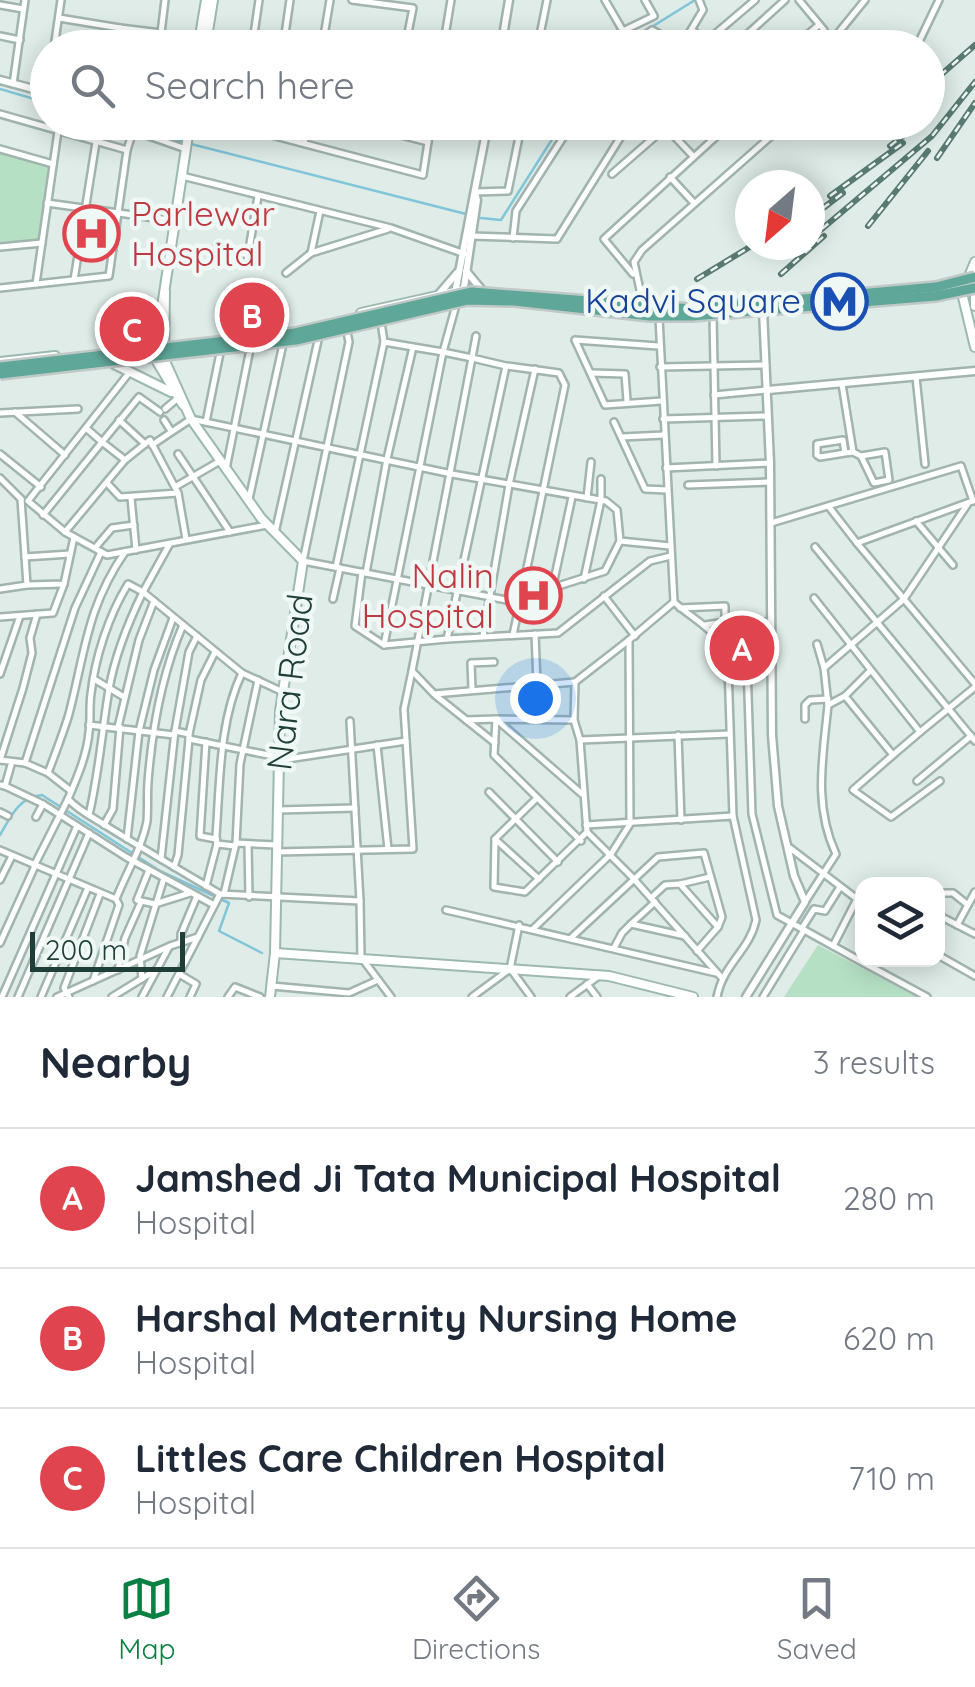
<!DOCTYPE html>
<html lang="en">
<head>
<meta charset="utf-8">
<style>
	:root { --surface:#fff; --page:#f6f6f7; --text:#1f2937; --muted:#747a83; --line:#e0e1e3; --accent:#0b8043 }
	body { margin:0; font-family:Quicksand,sans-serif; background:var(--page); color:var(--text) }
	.controls { position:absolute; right:30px; bottom:30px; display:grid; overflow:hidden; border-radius:20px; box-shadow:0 5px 25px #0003 }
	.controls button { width:90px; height:90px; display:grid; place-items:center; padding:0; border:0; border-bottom:2px solid var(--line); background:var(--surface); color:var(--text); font:50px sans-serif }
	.compass { position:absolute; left:735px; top:170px; width:90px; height:90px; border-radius:50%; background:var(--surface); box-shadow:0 5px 25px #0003; rotate:208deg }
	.scale { position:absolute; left:30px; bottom:25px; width:155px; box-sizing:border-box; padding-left:10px; border:5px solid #1e3e37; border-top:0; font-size:28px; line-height:35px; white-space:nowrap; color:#1e3e37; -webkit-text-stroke:8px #f0f8f5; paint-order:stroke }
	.you { position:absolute; left:535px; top:698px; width:35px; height:35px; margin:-25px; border:8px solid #fff; border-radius:50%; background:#1a73e8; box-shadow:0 0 0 15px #1a73e833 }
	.badge { display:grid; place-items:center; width:65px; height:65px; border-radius:50%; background:var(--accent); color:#fff; font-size:32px; font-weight:700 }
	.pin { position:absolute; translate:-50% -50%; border:5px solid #fff; box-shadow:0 2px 10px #0006 }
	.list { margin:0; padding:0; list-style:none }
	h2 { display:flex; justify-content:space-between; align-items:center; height:130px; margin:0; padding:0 40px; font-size:42px }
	h2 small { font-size:32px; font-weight:400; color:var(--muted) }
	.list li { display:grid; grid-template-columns:65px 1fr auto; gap:30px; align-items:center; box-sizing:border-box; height:140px; padding:0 40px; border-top:2px solid var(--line) }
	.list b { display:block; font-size:38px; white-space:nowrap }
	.list p { margin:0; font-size:32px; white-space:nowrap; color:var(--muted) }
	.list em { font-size:32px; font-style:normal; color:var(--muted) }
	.icon { flex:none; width:55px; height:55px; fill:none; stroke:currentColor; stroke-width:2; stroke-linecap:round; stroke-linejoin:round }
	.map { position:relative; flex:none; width:975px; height:997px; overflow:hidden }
	.search { position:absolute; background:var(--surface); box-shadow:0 5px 25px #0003; left:30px; right:30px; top:30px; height:110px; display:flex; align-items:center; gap:25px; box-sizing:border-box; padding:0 35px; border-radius:55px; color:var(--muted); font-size:38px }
	.sheet { height:550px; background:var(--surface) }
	nav { display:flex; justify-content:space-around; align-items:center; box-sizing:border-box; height:140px; border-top:2px solid var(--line); background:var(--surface); font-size:28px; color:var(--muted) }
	nav a { display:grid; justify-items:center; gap:5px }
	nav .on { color:var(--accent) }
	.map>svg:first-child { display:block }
	.green { fill:#b5e0c4 }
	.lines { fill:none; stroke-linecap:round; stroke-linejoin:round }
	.stream { stroke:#81c5d8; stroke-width:2.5 }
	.minor-casing { stroke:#a1b4af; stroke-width:10 }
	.tertiary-casing { stroke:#a1b4af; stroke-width:11 }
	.secondary-casing { stroke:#9cb9b1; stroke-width:12 }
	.minor { stroke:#fff; stroke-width:5 }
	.tertiary { stroke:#fff; stroke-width:6 }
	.secondary { stroke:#fff; stroke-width:8 }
	.rail-casing { stroke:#587a73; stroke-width:6 }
	.rail { stroke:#f0f8f5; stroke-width:2.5; stroke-dasharray:8; stroke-linecap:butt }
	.primary-bridge-casing { stroke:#c0c9c7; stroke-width:14; stroke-linecap:butt }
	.primary-bridge { stroke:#5fa799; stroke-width:9 }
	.labels { text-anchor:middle; stroke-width:9; stroke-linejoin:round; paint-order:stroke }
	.health-label { font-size:35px; fill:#be3a42; stroke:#f0f8f5; text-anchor:start }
	.transit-label { font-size:35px; fill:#164399; stroke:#f0f8f5; text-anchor:end }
	.street-label { font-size:35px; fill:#1e3e37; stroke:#f0f8f5 }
</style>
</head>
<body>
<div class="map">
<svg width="975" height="997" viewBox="0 0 975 997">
	<rect width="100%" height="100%" fill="#dfece7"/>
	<!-- green -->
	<g class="green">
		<polygon points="0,151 48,166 38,242 0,244"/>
		<polygon points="818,945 917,997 784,997"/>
	</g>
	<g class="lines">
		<!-- stream -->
		<g class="stream">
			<polyline points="618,48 695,0"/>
			<polyline points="0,89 48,103"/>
			<polyline points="114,122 184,142"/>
			<polyline points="191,144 466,214"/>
			<polyline points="481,218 501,220 563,122"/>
			<path d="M0 835C11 816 19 797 42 795L160 871 229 903 219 931 262 953"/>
		</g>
		<defs>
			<g id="minor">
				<polyline points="352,0 413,8 405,48"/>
				<polyline points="547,0 540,35 602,44 623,31 605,0"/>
				<polyline points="799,0 824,30 828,43"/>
				<polyline points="0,5 23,9"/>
				<polyline points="59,18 120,28 115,48"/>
				<polyline points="120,28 161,33 159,48"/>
				<polyline points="692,30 714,48"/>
				<polyline points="623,31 654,16 645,0"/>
				<polyline points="161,33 165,0"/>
				<polyline points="0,36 20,40"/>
				<polyline points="708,40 755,0"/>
				<polyline points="682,45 703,10 699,0"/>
				<polyline points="54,48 61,0"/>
				<polyline points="252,48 259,0"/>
				<polyline points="283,48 290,0"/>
				<polyline points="322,48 330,0"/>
				<polyline points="443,48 451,0"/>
				<polyline points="627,48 652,30 681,46"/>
				<polyline points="732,48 785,0"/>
				<polyline points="791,48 819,25"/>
				<polyline points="826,48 865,0"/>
				<polyline points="916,48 939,0"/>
				<polyline points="13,84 25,0"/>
				<polyline points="0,114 127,150"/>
				<polyline points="242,122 241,127 423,175 431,122"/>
				<polyline points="350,122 428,142"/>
				<polyline points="494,122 540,135 551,122"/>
				<polyline points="661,122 693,156"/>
				<polyline points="146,135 186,149"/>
				<polyline points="304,143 309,122"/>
				<polyline points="0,149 53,164"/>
				<polyline points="612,174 666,127"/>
				<polyline points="182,176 391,228 465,254"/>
				<polyline points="670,177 694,203"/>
				<polyline points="475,192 508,191 522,122"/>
				<polyline points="47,203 176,221"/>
				<polyline points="472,236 557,239 630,122"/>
				<polyline points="513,238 516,211 573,122"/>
				<polyline points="0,247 42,243"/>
				<polyline points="217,247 248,255"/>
				<polyline points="311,253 320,211"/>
				<polyline points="247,261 258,196"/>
				<polyline points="286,273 311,253 388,229"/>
				<polyline points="633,274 604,239 732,122"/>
				<polyline points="74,280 96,142"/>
				<polyline points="36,284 58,131"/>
				<polyline points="0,288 109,276 127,150 136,122"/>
				<polyline points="239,289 244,337"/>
				<polyline points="643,304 634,262 642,250 787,122"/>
				<polyline points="456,305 443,352 472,358 412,671 434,694 575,682"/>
				<polyline points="713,316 716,466"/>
				<polyline points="659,318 674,602"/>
				<polyline points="346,327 349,342 303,561 548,608 572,497"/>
				<polyline points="476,336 472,358 506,366 447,639 558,633 650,561 671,556"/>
				<polyline points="658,346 575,340 605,405 662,401"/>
				<polyline points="413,347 443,352 384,645 447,639"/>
				<polyline points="507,366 559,373 565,385 513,635"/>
				<polyline points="660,367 766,365"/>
				<polyline points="129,373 28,501 65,532 107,555 267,525"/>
				<polyline points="591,373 625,374 627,401"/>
				<polyline points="916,377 925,464"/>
				<polyline points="842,384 853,452"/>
				<polyline points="714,395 766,390"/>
				<polyline points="165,409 178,398"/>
				<polyline points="15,412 65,455"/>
				<polyline points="0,413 78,409"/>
				<polyline points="663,419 768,416"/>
				<polyline points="119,420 145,444"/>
				<polyline points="164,420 171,431"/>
				<polyline points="206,422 220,353"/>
				<polyline points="614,422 645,489 667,490"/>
				<polyline points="622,437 664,435"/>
				<polyline points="152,445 191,419 452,474 606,501 617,510 620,541 670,546"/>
				<polyline points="845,453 820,457 817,455 817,444 843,440 845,453 853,452 861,456 885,452 889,480 874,483 861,456"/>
				<polyline points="0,454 41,487"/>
				<polyline points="178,454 230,532"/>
				<polyline points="666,468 770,463"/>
				<polyline points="226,469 250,349"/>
				<polyline points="0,478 21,499"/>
				<polyline points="107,483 120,497 178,493 150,440 125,460"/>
				<polyline points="688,485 770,482"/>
				<polyline points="175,487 220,461"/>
				<polyline points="178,493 186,539"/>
				<polyline points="131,498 136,550"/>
				<polyline points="587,498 591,462"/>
				<polyline points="249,499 283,344"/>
				<polyline points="975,500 857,543 975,684"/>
				<polyline points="829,507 857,543"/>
				<polyline points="43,515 102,442 86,428"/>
				<polyline points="916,521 953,565"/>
				<polyline points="771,523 961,466 973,501"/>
				<polyline points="65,532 125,460 102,442 139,397 160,412"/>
				<polyline points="275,533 319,336"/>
				<polyline points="169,545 143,592 242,673 283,692"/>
				<polyline points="815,547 975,741"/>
				<polyline points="95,548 112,528 134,525"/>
				<polyline points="25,557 70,554"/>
				<polyline points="336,567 384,342 381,322"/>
				<polyline points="362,572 355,626 384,645"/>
				<polyline points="366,573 387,459 413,347 384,342"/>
				<polyline points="584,579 601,500 601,479"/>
				<polyline points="27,585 64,584 74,537"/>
				<polyline points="552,588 605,571 620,541"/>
				<polyline points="0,589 27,585 21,499"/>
				<polyline points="604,596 635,636"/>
				<polyline points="814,598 920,732 893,755 845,696 870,671"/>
				<polyline points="333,599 340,568"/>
				<polyline points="680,608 725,606 725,622 705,625"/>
				<polyline points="0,617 53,613 64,584"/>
				<polyline points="725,622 770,622"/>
				<polyline points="535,634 537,683"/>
				<polyline points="483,636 509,485 535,369"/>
				<polyline points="629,640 575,682 574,720 580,740 587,832 633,878 721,977"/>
				<polyline points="817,644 824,668 904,599 967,505"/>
				<polyline points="747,665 771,665"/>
				<polyline points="728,666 733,816"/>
				<polyline points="824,668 828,705 845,696"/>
				<polyline points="0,674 20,616"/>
				<polyline points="94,679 124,697"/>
				<polyline points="472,689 471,663 494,662"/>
				<polyline points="435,695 495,743"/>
				<polyline points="805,719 805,705 810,700 828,699"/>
				<polyline points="466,720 496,719 494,755 581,841"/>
				<polyline points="574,720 496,719 582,794"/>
				<polyline points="350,721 360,901"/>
				<polyline points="89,725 174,735 175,731 189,734 189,739 278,757"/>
				<polyline points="118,727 139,640 154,601"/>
				<polyline points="920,732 975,687"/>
				<polyline points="189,734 201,680 215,652"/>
				<polyline points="678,735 681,820"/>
				<polyline points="580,740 730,734"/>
				<polyline points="206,742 200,836 216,839"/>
				<polyline points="377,745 388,849"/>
				<polyline points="893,755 853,790 891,817 940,781"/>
				<polyline points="0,760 23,688 32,653 30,638 37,614"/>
				<polyline points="0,760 25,763 48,773 71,791"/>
				<polyline points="281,760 406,741"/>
				<polyline points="25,763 75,608 101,552"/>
				<path d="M48 773C55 754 63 734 69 714 85 652 87 607 125 552"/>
				<polyline points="917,781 971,736"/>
				<polyline points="0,785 5,786 11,765"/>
				<polyline points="5,786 43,804"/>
				<polyline points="489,792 558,862"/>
				<polyline points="537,798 495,839 494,887 525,892 587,832"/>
				<polyline points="278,810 355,808"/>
				<polyline points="0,812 8,816"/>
				<path d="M89 815C99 773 102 731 109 689 115 655 128 623 143 592L128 584C109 615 95 657 91 694 89 706 91 720 89 732 87 755 77 778 68 799 79 811 94 818 108 827 145 850 183 872 220 894"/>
				<polyline points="36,817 43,804 126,857 214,905"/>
				<polyline points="104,825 113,809 120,727"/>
				<path d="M586 825 733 816 756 920C750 950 723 964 717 997"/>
				<polyline points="127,839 139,731 154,670 173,618"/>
				<polyline points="495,839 539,879"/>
				<polyline points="236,843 240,764 258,680"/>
				<polyline points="248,845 249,897"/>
				<path d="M235 846 217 844 216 836C220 783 219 721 242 673"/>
				<polyline points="790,848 857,899 833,946"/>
				<path d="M0 850 116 899C126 873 142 848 147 821 148 808 147 795 148 782 152 730 162 673 183 625"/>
				<polyline points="276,852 413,849 404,709 412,671"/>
				<polyline points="161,859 175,731 189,652 197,636"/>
				<polyline points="34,866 68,799"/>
				<polyline points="174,867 178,855 189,739"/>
				<polyline points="149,870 137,900 155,904 190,893"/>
				<polyline points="0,880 12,856"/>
				<polyline points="680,884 710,877"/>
				<polyline points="206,886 217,844"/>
				<polyline points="938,893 953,893 968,905"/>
				<polyline points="224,894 236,843 276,845"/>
				<polyline points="651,898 665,885 680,884 718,927"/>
				<polyline points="655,902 631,924 685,936"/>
				<path d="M805 902 836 854C813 805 823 757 828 705"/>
				<polyline points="446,910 716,973"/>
				<polyline points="938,915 975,934"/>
				<polyline points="957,925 975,892"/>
				<polyline points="802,928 814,909 825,911 840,887"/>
				<path d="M533 929 611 854 630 824 629 640 674 602C698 624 723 631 728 666L747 665 752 814 777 915 864 963"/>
				<polyline points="572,937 658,857 704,853 722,917 718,927 697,951"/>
				<polyline points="0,943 35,866"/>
				<polyline points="181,943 181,934 197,896"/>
				<polyline points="614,948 622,933 631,924"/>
				<polyline points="938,955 975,976"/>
				<polyline points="866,959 864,963 927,997"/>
				<polyline points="118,970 125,938 141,902"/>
				<polyline points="512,971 531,997"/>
				<polyline points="179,974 196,984 190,997"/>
				<polyline points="142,979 140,956 164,878"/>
				<polyline points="93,981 119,905 116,899"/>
				<polyline points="587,984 597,997"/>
				<polyline points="272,986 349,993 378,980"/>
				<polyline points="2,997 77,826"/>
				<polyline points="18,997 89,833"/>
				<polyline points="41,997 87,890"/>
				<polyline points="57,997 170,946 198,937 220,894 360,901 361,957 391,997"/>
				<polyline points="69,997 64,988 100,894"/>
				<polyline points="112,997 156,970"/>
				<polyline points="142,997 169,947"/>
				<polyline points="167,997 198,937"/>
				<polyline points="228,997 235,987 260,997"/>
				<polyline points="472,997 510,969 519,925"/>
				<polyline points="570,997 600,975"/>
				<polyline points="763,997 804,930"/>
			</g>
			<g id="tertiary">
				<polyline points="501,48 509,0"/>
				<polyline points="0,80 48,93"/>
				<polyline points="144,122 189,131"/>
				<polyline points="466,271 481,289"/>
				<polyline points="455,293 488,122"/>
				<polyline points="439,294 457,273"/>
				<polyline points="463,294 477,200 475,193"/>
				<polyline points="768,390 975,371"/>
				<polyline points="746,997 805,902 794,876 778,806 772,735 770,463 763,310"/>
			</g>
			<g id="secondary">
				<polyline points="203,37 208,31 213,0"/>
				<polyline points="201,48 201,30 206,0"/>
				<polyline points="975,262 962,293 975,347"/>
				<polyline points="975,289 975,306"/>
				<polyline points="165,292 164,359 191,419 261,518 303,561 280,711 275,953 270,997"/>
				<polyline points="361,313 464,290"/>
				<polyline points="140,348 157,329"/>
				<polyline points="0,362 55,356"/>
				<polyline points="114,364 171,392"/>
				<polyline points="183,405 156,360 156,346 190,122"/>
				<polyline points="275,953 609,976 693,997"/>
			</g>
		</defs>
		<!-- minor casing -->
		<use href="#minor" class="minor-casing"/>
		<!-- tertiary casing -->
		<use href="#tertiary" class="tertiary-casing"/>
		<!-- secondary casing -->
		<use href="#secondary" class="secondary-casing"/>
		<!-- minor -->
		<use href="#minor" class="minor"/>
		<!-- tertiary -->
		<use href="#tertiary" class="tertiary"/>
		<!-- secondary -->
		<use href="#secondary" class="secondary"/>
		<defs>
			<g id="rail">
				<polyline points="928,86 975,45"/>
				<polyline points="890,146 921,122"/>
				<polyline points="937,158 975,103"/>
				<polyline points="830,196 903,143"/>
				<polyline points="810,218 843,193"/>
				<polyline points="868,226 928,151"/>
				<polyline points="810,239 932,136 975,82"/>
				<polyline points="781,274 824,236"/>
				<polyline points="697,279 753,245"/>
				<path d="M0 369C96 360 194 353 289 336 356 325 422 294 491 294 557 293 622 311 689 311L946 289 975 282"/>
			</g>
		</defs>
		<!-- rail casing -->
		<use href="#rail" class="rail-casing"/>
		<!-- rail -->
		<use href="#rail" class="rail"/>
		<defs>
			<g id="primary-bridge">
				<polyline points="0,367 295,333 472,292 692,309 936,287 975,277"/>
				<polyline points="0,374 296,340 467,300 514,301 650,316 692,316 936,296 975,288"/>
			</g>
		</defs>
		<!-- primary-bridge casing -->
		<use href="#primary-bridge" class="primary-bridge-casing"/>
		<!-- primary-bridge -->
		<use href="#primary-bridge" class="primary-bridge"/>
	</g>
	<!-- icons -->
	<defs>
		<symbol id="hospital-ring" viewBox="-11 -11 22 22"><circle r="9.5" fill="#f0f8f5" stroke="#e0444e" stroke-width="1.5"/><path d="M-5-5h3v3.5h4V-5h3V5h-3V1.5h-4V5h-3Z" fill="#e0444e"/></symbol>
		<symbol id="metro-ring" viewBox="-11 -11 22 22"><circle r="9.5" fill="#f0f8f5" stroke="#1a4fb4" stroke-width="1.5"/><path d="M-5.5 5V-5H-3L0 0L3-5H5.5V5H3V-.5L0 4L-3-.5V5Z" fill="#1a4fb4"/></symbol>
	</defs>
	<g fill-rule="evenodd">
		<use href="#hospital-ring" x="60" y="202" width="63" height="63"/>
		<use href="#metro-ring" x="808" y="270" width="63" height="63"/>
		<use href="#hospital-ring" x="502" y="564" width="63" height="63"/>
	</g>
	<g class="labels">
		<!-- health labels -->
		<g class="health-label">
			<text x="131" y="226">Parlewar<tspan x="131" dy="40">Hospital</tspan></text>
			<text x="494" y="588" text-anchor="end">Nalin<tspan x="494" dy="40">Hospital</tspan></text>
		</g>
		<!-- transit labels -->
		<g class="transit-label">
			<text x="801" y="313">Kadvi Square</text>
		</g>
		<!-- street labels -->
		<g class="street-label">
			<text transform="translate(290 682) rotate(-83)" y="12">Nara Road</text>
		</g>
	</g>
</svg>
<div class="controls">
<button><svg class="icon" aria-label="layers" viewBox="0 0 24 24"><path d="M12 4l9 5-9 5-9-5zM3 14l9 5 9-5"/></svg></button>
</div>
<svg class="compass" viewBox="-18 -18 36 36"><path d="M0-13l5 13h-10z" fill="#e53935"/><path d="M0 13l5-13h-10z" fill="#747a83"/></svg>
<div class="scale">200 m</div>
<div class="you"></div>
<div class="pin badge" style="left:742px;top:648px;background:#e0444e">A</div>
<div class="pin badge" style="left:252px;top:315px;background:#e0444e">B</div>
<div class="pin badge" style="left:132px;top:329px;background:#e0444e">C</div>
<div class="search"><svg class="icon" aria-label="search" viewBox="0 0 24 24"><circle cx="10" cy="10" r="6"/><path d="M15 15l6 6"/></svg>Search here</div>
</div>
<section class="sheet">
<h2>Nearby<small>3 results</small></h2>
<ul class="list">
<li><span class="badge" style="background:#e0444e">A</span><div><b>Jamshed Ji Tata Municipal Hospital</b><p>Hospital</p></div><em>280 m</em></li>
<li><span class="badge" style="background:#e0444e">B</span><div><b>Harshal Maternity Nursing Home</b><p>Hospital</p></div><em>620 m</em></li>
<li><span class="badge" style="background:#e0444e">C</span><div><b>Littles Care Children Hospital</b><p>Hospital</p></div><em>710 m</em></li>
</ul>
</section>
<nav>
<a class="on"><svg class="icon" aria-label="map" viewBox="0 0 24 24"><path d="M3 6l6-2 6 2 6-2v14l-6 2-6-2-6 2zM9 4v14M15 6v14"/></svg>Map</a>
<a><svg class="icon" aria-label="directions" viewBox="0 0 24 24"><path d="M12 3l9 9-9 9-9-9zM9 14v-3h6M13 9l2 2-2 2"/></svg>Directions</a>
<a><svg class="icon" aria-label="saved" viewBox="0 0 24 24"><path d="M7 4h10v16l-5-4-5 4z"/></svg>Saved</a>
</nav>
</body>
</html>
